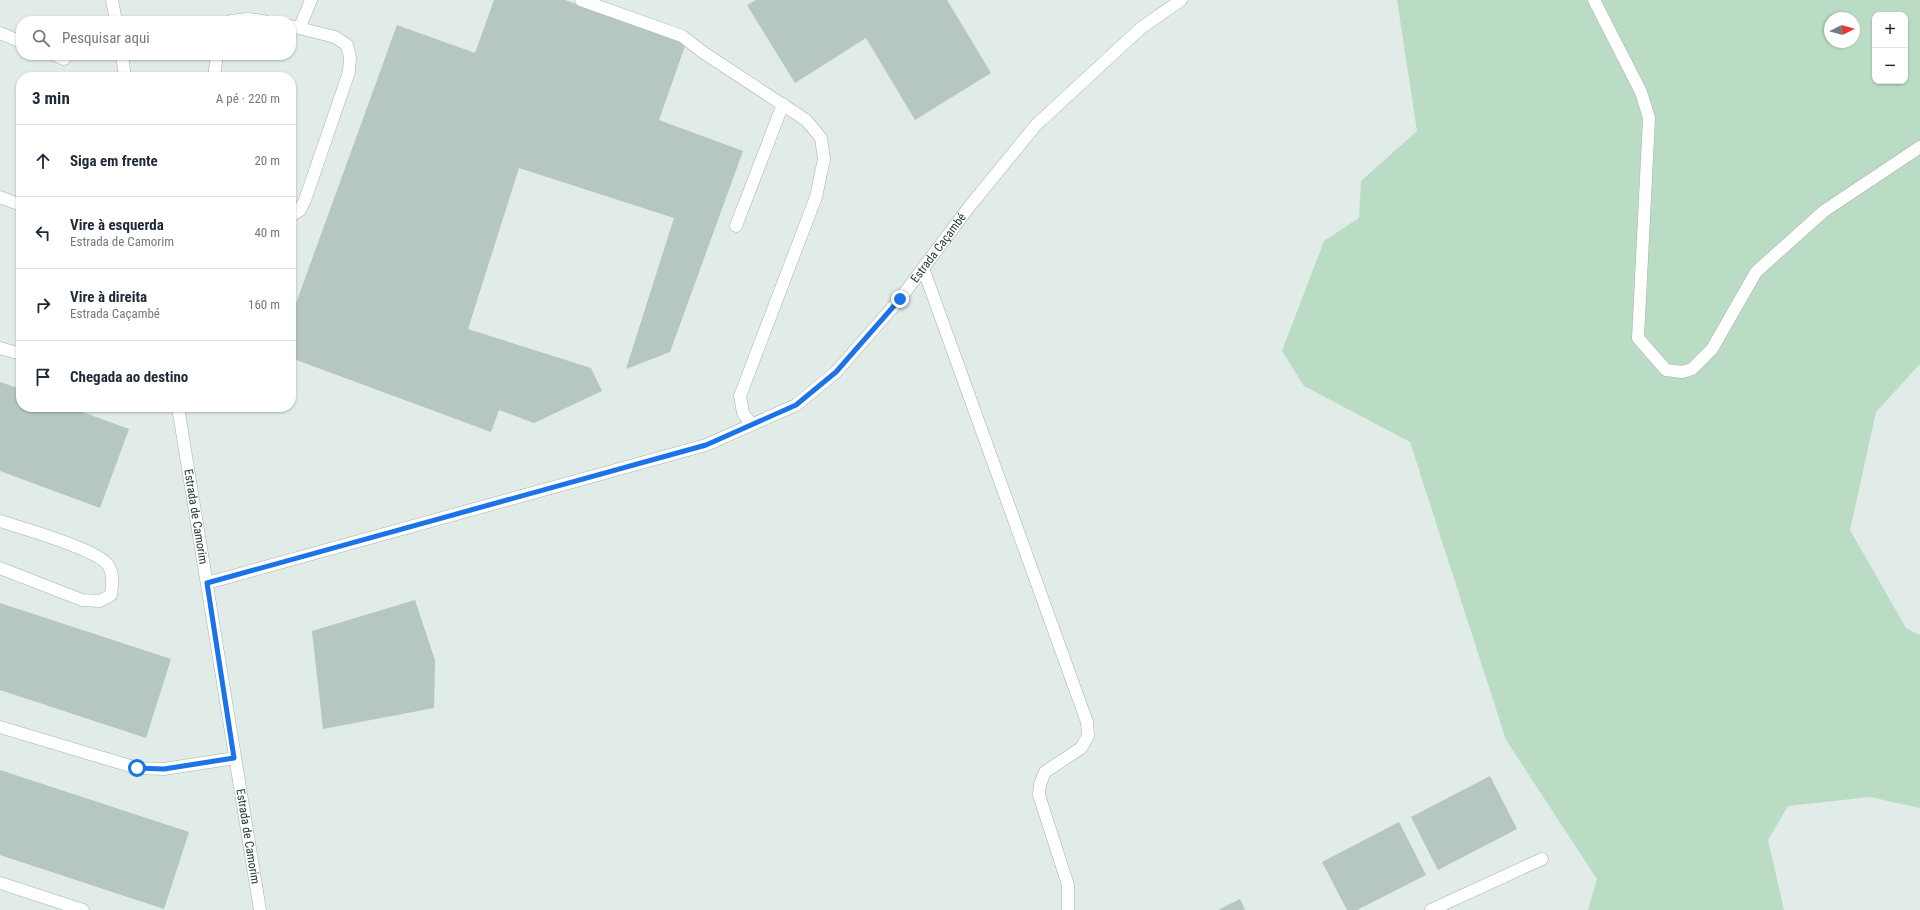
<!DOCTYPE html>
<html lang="pt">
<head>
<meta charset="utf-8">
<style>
	:root { --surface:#fff; --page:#f2f2f3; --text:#1f2937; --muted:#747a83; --line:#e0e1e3 }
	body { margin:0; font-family:"Roboto Condensed",sans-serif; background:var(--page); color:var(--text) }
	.controls { position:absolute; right:12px; top:12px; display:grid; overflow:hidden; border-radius:8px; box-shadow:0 1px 3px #0004 }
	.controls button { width:36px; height:36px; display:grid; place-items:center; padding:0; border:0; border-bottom:1px solid var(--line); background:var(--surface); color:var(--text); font:20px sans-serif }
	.compass { position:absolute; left:1824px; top:12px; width:36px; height:36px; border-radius:50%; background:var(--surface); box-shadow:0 1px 3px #0004; rotate:84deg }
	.stop { position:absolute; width:12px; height:12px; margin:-9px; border:3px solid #1a73e8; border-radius:50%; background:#fff }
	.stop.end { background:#1a73e8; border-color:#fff; box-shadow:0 1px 4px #0008 }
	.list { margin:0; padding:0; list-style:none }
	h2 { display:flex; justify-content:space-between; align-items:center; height:52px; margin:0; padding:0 16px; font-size:17px }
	h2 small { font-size:13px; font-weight:400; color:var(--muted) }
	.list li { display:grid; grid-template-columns:26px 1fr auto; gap:12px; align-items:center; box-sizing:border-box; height:72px; padding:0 16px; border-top:1px solid var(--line) }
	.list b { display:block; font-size:15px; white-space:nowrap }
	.list p { margin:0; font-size:13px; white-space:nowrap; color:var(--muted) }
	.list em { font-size:13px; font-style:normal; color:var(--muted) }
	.icon { flex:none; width:22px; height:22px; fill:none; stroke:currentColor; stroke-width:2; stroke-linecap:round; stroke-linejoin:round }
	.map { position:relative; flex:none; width:1920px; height:910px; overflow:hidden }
	.search { position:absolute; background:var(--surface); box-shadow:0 1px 3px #0004; left:16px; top:16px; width:280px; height:44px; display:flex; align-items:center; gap:10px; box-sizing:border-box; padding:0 14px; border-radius:16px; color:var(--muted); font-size:15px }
	.panel { position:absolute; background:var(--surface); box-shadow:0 1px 3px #0004; left:16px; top:72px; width:280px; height:340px; border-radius:16px }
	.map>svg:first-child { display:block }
	.green { fill:#badcc5; fill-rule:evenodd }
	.building { fill:#b6c6c0 }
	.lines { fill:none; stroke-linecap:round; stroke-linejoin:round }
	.lane-casing { stroke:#a4b3ae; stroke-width:13 }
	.street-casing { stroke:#a4b3ae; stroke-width:13 }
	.lane { stroke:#fff; stroke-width:12 }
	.street { stroke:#fff; stroke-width:12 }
	.route { stroke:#1a73e8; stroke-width:5 }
	.labels { text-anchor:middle; stroke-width:3; stroke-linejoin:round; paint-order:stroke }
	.street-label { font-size:12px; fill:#223b35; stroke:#f1f8f5 }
</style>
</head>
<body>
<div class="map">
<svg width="1920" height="910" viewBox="0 0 1920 910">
	<rect width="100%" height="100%" fill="#e1ebe7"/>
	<!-- green -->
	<path class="green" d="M1397 0H1920V364L1876 412 1850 530 1906 628 1920 635V808L1870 797 1788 806 1768 840 1784 910H1588L1597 879 1506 740 1410 442 1304 386 1282 351 1324 241 1359 218 1361 181 1417 131ZM1875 15H1905V81H1875ZM1830 18H1854V42H1830Z"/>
	<!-- building -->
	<g class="building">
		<polygon points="494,0 565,0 686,43 659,120 743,151 670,352 626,369 674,218 519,168 468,329 591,368 602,391 534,423 499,410 491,432 291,358 291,317 397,25 475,53"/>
		<polygon points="756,0 947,0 991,73 915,120 866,38 795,83 747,5"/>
		<polygon points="0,382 21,389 21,407 69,407 129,429 100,508 0,471"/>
		<polygon points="415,600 435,660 434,708 323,729 312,631"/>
		<polygon points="0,603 171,659 146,738 0,690"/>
		<polygon points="0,770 189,832 164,909 0,855"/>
		<polygon points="1490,776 1517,829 1438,870 1411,817"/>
		<polygon points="1399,822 1426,875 1357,910 1347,910 1322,862"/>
		<polygon points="1240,899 1245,910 1218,910"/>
	</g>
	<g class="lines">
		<defs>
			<g id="lane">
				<polyline points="581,0 682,36 704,53 806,120 821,138 824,159 816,197 740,396 743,413 751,424"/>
				<polyline points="1594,0 1641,92 1649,118 1638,338 1666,370 1682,372 1692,369 1712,349 1756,272 1824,211 1920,147"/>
				<polyline points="230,21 248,19 264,21"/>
				<polyline points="291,26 335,37 347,45 350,57 349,72 305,200 300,210 291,216"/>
				<polyline points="300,27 311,0"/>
				<polyline points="214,77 217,55"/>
				<polyline points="736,226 783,104"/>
				<polyline points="923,268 1087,722 1088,736 1081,748 1045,772 1040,784 1039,795 1068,885 1068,910"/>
				<path d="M0 521C22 528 97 549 108 565 114 574 112 585 111 595L100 601 82 600 0 568"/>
				<polyline points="0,727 137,768 164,769 235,758"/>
				<polyline points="1431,910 1542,859"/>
			</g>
			<g id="street">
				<polyline points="112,0 116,21"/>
				<polyline points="0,33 21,42"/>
				<polyline points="55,55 64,59"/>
				<polyline points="122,55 125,77"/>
				<polyline points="0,197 21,205"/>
				<polyline points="0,348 21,354"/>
				<path id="s1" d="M178 407 260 910"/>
				<path id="s2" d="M207 583 706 445 796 405 836 372 900 299 969 207 1036 125 1141 28 1181 0"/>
				<polyline points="0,883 83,910"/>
			</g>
		</defs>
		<!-- lane casing -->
		<use href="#lane" class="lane-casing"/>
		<!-- street casing -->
		<use href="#street" class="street-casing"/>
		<!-- lane -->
		<use href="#lane" class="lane"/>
		<!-- street -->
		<use href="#street" class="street"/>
	</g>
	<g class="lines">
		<!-- route -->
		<polyline class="route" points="137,768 164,769 234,758 207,583 706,445 796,405 836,372 900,299"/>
	</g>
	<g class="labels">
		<!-- street labels -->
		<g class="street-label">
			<text dy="4" stroke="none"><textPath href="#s2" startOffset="829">Estrada Caçambé</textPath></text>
			<text dy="4" stroke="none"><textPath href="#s1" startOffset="111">Estrada de Camorim</textPath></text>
			<text dy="4" stroke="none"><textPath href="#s1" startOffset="435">Estrada de Camorim</textPath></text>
		</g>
	</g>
</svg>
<div class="controls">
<button>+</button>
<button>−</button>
</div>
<svg class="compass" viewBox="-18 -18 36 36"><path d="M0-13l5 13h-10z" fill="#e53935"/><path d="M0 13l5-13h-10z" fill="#747a83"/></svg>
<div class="stop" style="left:137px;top:768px"></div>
<div class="stop end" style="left:900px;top:299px"></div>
<div class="search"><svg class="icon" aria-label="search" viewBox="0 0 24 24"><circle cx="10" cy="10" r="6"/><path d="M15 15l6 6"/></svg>Pesquisar aqui</div>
<section class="panel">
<h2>3 min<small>A pé · 220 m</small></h2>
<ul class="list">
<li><svg class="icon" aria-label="ahead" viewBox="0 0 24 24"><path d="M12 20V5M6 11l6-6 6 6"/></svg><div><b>Siga em frente</b></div><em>20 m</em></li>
<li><svg class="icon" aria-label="left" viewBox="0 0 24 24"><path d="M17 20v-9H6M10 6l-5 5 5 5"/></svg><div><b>Vire à esquerda</b><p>Estrada de Camorim</p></div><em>40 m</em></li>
<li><svg class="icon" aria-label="right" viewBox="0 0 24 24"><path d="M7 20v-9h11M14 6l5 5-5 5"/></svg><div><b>Vire à direita</b><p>Estrada Caçambé</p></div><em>160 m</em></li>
<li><svg class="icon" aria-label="arrive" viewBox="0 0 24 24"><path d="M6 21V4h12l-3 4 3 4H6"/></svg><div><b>Chegada ao destino</b></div></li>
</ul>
</section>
</div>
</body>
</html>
